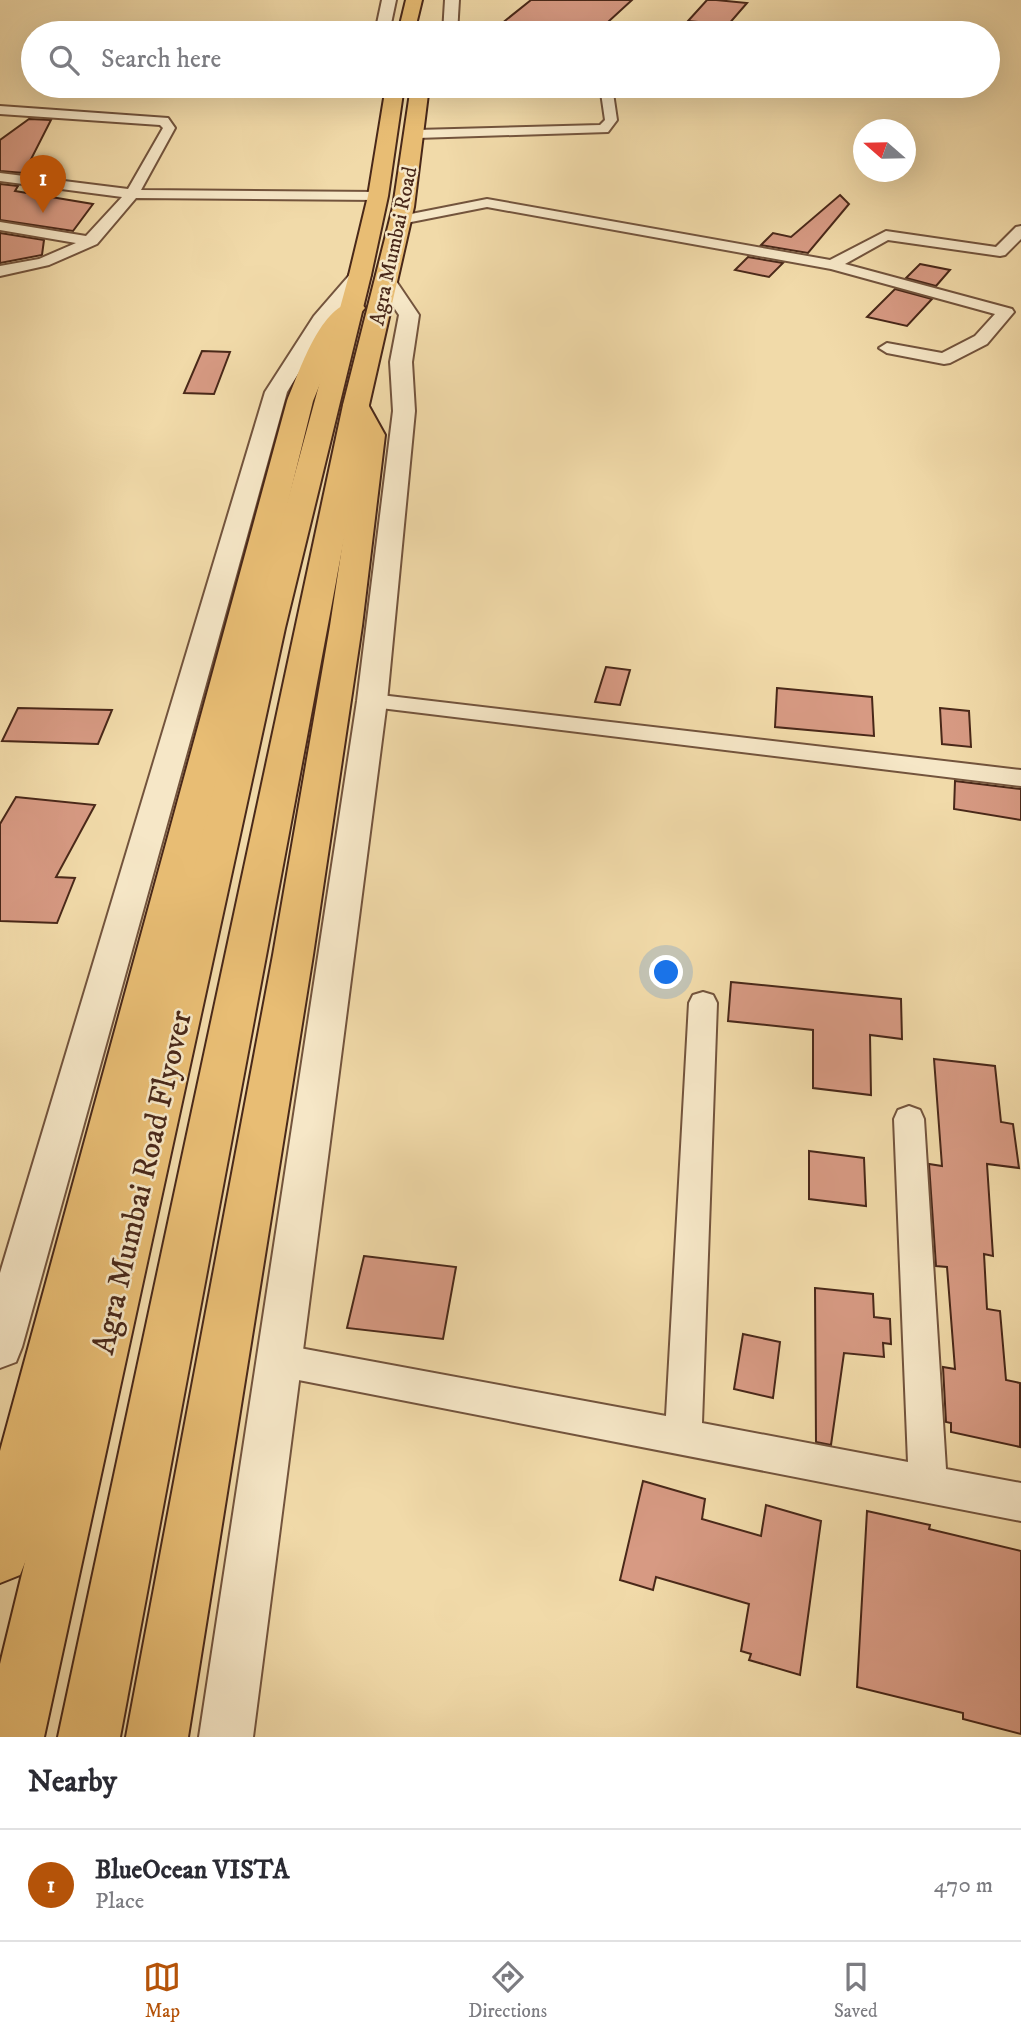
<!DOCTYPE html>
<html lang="en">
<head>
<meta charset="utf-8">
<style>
	:root { --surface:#fff; --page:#f7f7f7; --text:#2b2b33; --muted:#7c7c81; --line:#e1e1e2; --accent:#b45309 }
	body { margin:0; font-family:"IM FELL DW Pica",serif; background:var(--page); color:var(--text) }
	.compass { position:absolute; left:853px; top:119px; width:63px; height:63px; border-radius:50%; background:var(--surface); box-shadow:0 7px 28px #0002; rotate:290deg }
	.you { position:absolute; left:667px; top:973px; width:24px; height:24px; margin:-18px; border:5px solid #fff; border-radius:50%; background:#1a73e8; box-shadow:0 0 0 10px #1a73e833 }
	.badge { display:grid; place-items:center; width:46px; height:46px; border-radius:50%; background:var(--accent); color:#fff; font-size:23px; font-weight:700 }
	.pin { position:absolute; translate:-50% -58px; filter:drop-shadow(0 2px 4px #0008) }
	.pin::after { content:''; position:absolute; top:37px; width:24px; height:21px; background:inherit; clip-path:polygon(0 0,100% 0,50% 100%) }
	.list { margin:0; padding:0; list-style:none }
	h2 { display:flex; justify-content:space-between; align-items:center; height:91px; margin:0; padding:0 28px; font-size:30px }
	h2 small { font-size:23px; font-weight:400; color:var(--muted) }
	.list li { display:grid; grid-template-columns:46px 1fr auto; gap:21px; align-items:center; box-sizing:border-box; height:112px; padding:0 28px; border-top:2px solid var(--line) }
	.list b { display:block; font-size:26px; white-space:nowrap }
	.list p { margin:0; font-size:23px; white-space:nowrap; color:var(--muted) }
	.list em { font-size:23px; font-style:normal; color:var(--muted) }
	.icon { flex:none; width:38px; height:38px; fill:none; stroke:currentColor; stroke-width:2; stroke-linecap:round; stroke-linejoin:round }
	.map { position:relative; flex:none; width:1021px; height:1737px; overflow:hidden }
	.search { position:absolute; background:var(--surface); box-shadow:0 7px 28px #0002; left:21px; right:21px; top:21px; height:77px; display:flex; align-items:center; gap:18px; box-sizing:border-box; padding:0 24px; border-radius:38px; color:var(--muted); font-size:26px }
	.sheet { height:203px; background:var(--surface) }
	nav { display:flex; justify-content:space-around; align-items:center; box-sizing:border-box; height:98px; border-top:2px solid var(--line); background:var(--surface); font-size:19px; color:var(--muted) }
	nav a { display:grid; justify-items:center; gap:4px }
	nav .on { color:var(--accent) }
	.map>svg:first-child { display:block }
	.building { fill:#d79a83; stroke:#492819; stroke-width:2 }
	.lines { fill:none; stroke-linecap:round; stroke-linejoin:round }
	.minor-casing { stroke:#73543d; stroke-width:4 }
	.tertiary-casing { stroke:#73543d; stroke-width:4 }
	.primary-casing { stroke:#492819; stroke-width:4 }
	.trunk-casing { stroke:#492819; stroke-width:4 }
	.motorway-casing { stroke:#492819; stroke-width:4 }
	.minor { fill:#f6e7c7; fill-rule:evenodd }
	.tertiary { fill:#f6e7c7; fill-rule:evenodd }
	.primary { fill:#e8bd74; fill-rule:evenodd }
	.trunk { fill:#e8bd74; fill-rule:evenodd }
	.motorway { fill:#e8bd74; fill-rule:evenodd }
	.labels { text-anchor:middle; stroke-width:5; stroke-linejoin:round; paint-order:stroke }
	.far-street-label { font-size:21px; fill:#492819; stroke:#f6e7c7 }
	.near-street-label { font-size:32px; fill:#492819; stroke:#f6e7c7 }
</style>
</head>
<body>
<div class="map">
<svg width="1021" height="1737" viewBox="0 0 1021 1737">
	<rect width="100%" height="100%" fill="#f1daa9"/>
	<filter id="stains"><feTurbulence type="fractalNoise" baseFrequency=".00286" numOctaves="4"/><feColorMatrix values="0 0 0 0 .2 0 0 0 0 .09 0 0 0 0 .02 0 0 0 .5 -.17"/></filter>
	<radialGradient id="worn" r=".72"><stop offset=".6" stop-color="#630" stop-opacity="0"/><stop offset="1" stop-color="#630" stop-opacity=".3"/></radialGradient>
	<!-- building -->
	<g class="building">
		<polygon points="531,0 632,0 596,33 572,31 568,29 570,26 501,24"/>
		<polygon points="707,0 716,0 747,3 728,25 688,21"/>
		<polygon points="29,119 51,120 24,173 0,171 0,140"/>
		<polygon points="0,184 18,186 15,191 93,204 73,231 0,220"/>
		<polygon points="840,195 849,204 808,253 761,245 773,233 791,237"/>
		<polygon points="0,233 44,240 42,255 0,263"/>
		<polygon points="748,257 783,263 769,277 735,270"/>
		<polygon points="920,264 950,270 936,286 906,278"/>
		<polygon points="895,289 932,299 907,326 867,317"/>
		<polygon points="202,351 230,352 214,394 184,393"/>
		<polygon points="606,667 630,670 620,705 595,702"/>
		<polygon points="777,688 872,697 874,736 775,727"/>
		<polygon points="18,708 112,710 98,744 2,741"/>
		<polygon points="940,708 969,711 971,747 942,744"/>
		<polygon points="955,781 1021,789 1021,820 954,809"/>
		<polygon points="16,797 95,805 56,877 75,878 57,923 0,921 0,824"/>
		<polygon points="731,982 901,999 902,1039 870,1035 871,1095 813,1088 813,1030 728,1021"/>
		<polygon points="934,1059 995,1066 1001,1122 1013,1124 1019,1168 987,1164 993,1256 984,1254 987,1309 1000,1311 1006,1380 1020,1383 1020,1447 951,1432 951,1423 946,1422 943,1367 955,1369 947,1267 936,1266 929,1164 942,1166"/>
		<polygon points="809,1151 864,1158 866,1206 809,1199"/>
		<polygon points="364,1256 456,1267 443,1339 347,1328"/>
		<polygon points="815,1288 873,1294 874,1317 890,1319 891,1344 883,1343 884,1357 844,1353 831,1445 816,1442"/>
		<polygon points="743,1334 780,1342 773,1398 734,1389"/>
		<polygon points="643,1481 705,1499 702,1519 761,1536 766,1505 821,1521 800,1675 749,1660 751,1654 741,1651 749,1604 656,1577 653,1590 620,1580"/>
		<polygon points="867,1511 930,1525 929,1529 1021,1551 1021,1734 963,1719 963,1713 857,1687"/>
	</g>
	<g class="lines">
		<defs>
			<g id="minor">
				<polygon points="452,26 565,30 570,33 448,31 447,29"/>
				<polygon points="600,86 612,86 617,120 608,132 417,138 411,134 417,130 600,125 605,120"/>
				<polygon points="0,106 168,118 175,128 141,190 378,192 385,196 378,200 136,198 97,244 49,265 0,276 0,266 39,259 76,243 0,230 0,222 86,236 122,197 0,181 0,173 128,189 163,128 160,125 0,114"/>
				<polygon points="487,199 830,260 886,231 996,247 1016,227 1021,226 1021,239 1005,255 1000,256 888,240 845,264 1012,309 1014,312 987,344 950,363 944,364 887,353 879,348 887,343 942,353 975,336 995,314 831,269 487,207 401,224 394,220 401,216"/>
				<polygon points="372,694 1021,770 1021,786 364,706 360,701 364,696"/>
				<polygon points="703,992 713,995 717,1003 702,1423 908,1462 894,1119 898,1110 909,1106 920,1110 924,1119 946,1469 1021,1483 1021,1521 278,1376 266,1372 260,1360 266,1348 278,1344 666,1416 689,1003 693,995"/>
			</g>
			<g id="tertiary">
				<polygon points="382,0 396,0 389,33 375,33"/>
				<polygon points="445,0 459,0 457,33 443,33"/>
				<polygon points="360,269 370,275 329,323 287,392 22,1347 16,1362 0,1368 0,1273 265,392 314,316 353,271"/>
				<polygon points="387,276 394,278 419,315 412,362 415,411 387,701 253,1737 199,1737 357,701 393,411 390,362 399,315 377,282"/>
			</g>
			<g id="primary">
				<path d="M353 301 361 303 365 308 340 335 313 401 28 1555 20 1575 0 1583V1451L287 401C300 371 318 310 353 301Z"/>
				<polygon points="356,397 365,399 385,435 362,626 313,955 188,1737 126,1737 273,955 330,626 359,435 343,405 347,399"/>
			</g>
			<g id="trunk">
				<polygon points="406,0 422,0 414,33 398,33"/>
				<polygon points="386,86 404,86 388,196 371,275 368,280 352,280 349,275 368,196"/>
				<polygon points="411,86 429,86 414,207 369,405 365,411 356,413 347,411 343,405 393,207"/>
			</g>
			<g id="motorway">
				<polygon points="360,268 368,270 371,275 285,628 44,1737 0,1737 0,1664 253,628 349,275 352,270"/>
				<polygon points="356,397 365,399 369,405 120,1737 58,1737 343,405 347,399"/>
			</g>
		</defs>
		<!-- minor casing -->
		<use href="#minor" class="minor-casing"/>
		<!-- tertiary casing -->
		<use href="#tertiary" class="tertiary-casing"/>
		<!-- primary casing -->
		<use href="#primary" class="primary-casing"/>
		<!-- trunk casing -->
		<use href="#trunk" class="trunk-casing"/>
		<!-- motorway casing -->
		<use href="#motorway" class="motorway-casing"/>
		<!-- minor -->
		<use href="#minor" class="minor"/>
		<!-- tertiary -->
		<use href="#tertiary" class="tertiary"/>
		<!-- primary -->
		<use href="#primary" class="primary"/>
		<!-- trunk -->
		<use href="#trunk" class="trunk"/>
		<!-- motorway -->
		<use href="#motorway" class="motorway"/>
	</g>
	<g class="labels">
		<!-- far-street labels -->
		<g class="far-street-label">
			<text transform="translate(393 246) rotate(-78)" y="7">Agra Mumbai Road</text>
		</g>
		<!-- near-street labels -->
		<g class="near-street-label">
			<text transform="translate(141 1182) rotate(-77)" y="11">Agra Mumbai Road Flyover</text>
		</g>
	</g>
	<rect width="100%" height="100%" filter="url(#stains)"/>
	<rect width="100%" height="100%" fill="url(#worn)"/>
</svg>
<svg class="compass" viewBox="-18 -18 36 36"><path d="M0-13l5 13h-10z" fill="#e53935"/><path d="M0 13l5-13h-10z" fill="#7c7c81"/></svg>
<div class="you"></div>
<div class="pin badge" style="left:43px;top:213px">1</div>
<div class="search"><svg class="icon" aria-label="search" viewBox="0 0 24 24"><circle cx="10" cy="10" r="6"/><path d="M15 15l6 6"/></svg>Search here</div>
</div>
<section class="sheet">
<h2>Nearby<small></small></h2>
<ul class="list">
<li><span class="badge">1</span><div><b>BlueOcean VISTA</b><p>Place</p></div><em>470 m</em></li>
</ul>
</section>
<nav>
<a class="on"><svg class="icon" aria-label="map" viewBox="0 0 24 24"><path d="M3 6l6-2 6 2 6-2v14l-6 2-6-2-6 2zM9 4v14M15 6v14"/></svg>Map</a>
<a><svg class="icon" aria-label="directions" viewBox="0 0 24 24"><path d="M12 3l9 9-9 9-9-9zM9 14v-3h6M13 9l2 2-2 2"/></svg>Directions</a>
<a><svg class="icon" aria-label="saved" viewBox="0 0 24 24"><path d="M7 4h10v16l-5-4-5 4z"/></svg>Saved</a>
</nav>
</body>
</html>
